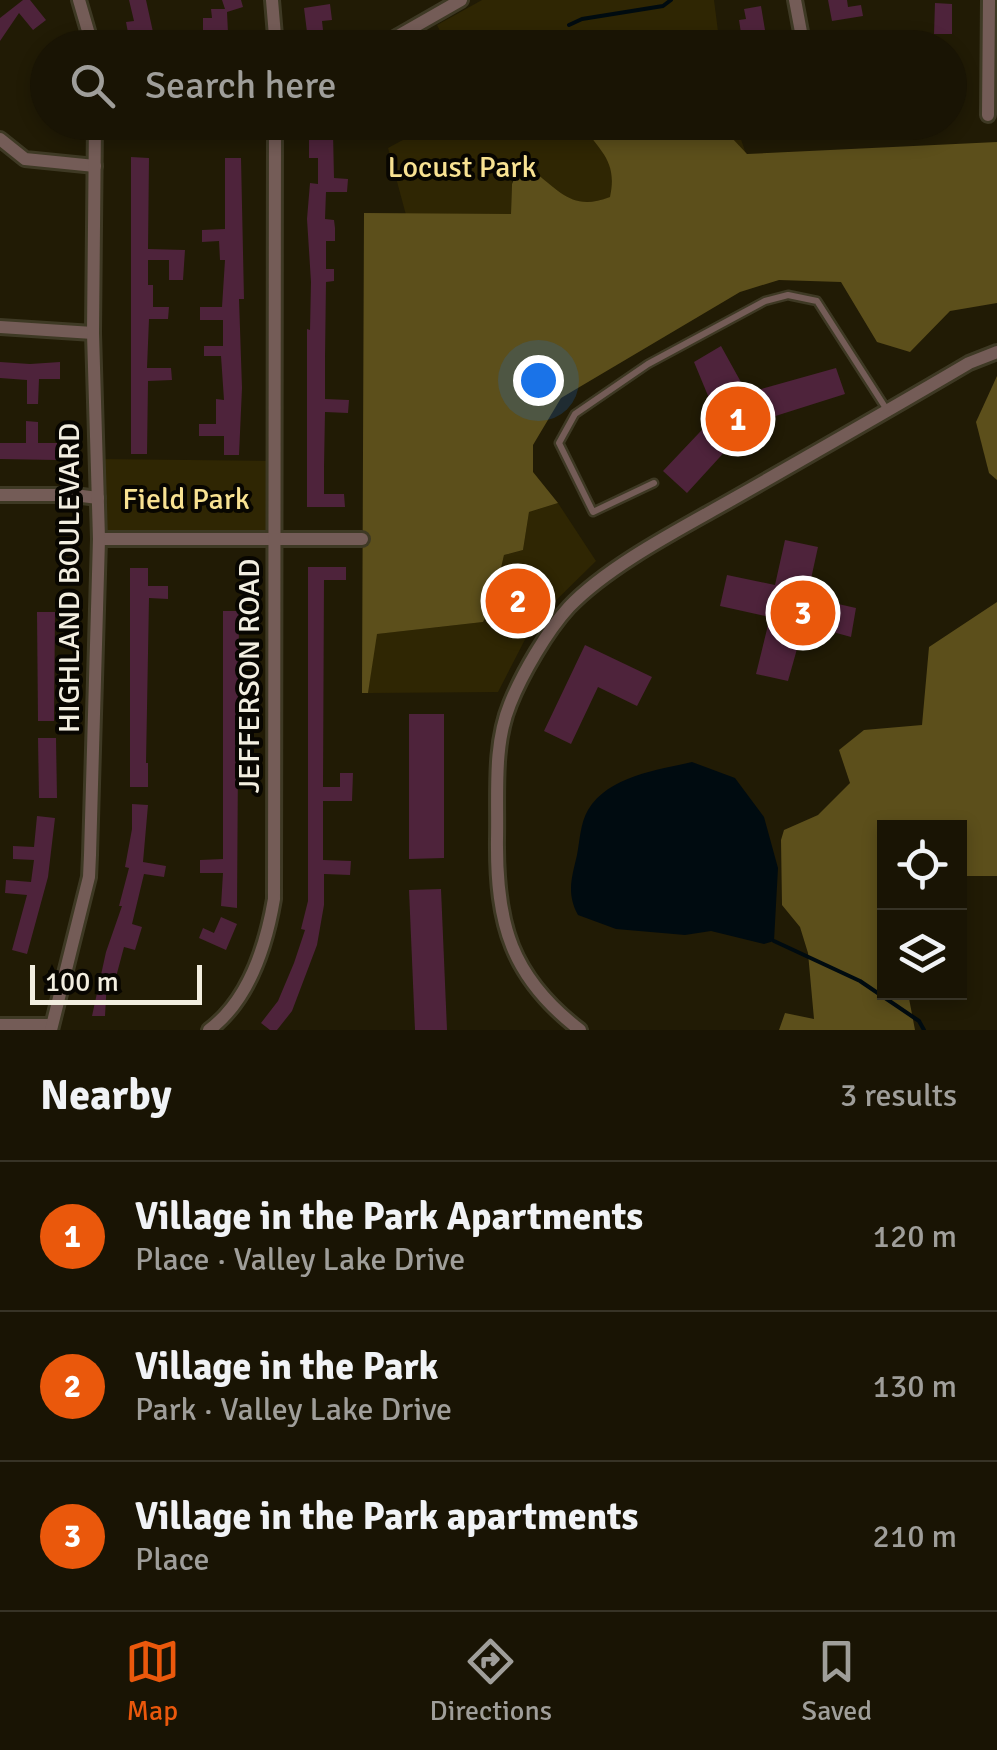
<!DOCTYPE html>
<html lang="en">
<head>
<meta charset="utf-8">
<style>
	:root { --surface:#191404; --page:#262113; --text:#f1f3f6; --muted:#9f9e9a; --line:#373326; --accent:#ea580c }
	body { margin:0; font-family:Signika,sans-serif; background:var(--page); color:var(--text) }
	.controls { position:absolute; right:30px; bottom:30px; display:grid; overflow:hidden; border-radius:0px; box-shadow:0 5px 15px #0003 }
	.controls button { width:90px; height:90px; display:grid; place-items:center; padding:0; border:0; border-bottom:2px solid var(--line); background:var(--surface); color:var(--text); font:50px sans-serif }
	.scale { position:absolute; left:30px; bottom:25px; width:172px; box-sizing:border-box; padding-left:10px; border:5px solid #f2eee0; border-top:0; font-size:28px; line-height:35px; white-space:nowrap; color:#f2eee0; -webkit-text-stroke:8px #080601; paint-order:stroke }
	.you { position:absolute; left:538px; top:380px; width:35px; height:35px; margin:-25px; border:8px solid #fff; border-radius:50%; background:#1a73e8; box-shadow:0 0 0 15px #1a73e833 }
	.badge { display:grid; place-items:center; width:65px; height:65px; border-radius:50%; background:var(--accent); color:#fff; font-size:32px; font-weight:700 }
	.pin { position:absolute; translate:-50% -50%; border:5px solid #fff; box-shadow:0 2px 10px #0006 }
	.list { margin:0; padding:0; list-style:none }
	h2 { display:flex; justify-content:space-between; align-items:center; height:130px; margin:0; padding:0 40px; font-size:42px }
	h2 small { font-size:32px; font-weight:400; color:var(--muted) }
	.list li { display:grid; grid-template-columns:65px 1fr auto; gap:30px; align-items:center; box-sizing:border-box; height:150px; padding:0 40px; border-top:2px solid var(--line) }
	.list b { display:block; font-size:38px; white-space:nowrap }
	.list p { margin:0; font-size:32px; white-space:nowrap; color:var(--muted) }
	.list em { font-size:32px; font-style:normal; color:var(--muted) }
	.icon { flex:none; width:55px; height:55px; fill:none; stroke:currentColor; stroke-width:2; stroke-linecap:round; stroke-linejoin:round }
	.map { position:relative; flex:none; width:997px; height:1030px; overflow:hidden }
	.search { position:absolute; background:var(--surface); box-shadow:0 5px 15px #0003; left:30px; right:30px; top:30px; height:110px; display:flex; align-items:center; gap:25px; box-sizing:border-box; padding:0 35px; border-radius:55px; color:var(--muted); font-size:38px }
	.sheet { height:580px; background:var(--surface) }
	nav { display:flex; justify-content:space-around; align-items:center; box-sizing:border-box; height:140px; border-top:2px solid var(--line); background:var(--surface); font-size:28px; color:var(--muted) }
	nav a { display:grid; justify-items:center; gap:5px }
	nav .on { color:var(--accent) }
	.map>svg:first-child { display:block }
	.green { fill:#2f2603 }
	.forest { fill:#5c4f1b }
	.water { fill:#000b10 }
	.lines { fill:none; stroke-linecap:round; stroke-linejoin:round }
	.stream { stroke:#000b10; stroke-width:4 }
	.building { fill:#4e233b }
	.lane-casing { stroke:#3e3924; stroke-width:11 }
	.street-casing { stroke:#3e3924; stroke-width:18 }
	.lane { stroke:#745c57; stroke-width:6 }
	.street { stroke:#745c57; stroke-width:12 }
	.labels { text-anchor:middle; stroke-width:8; stroke-linejoin:round; paint-order:stroke }
	.park-label { font-size:30px; fill:#f8e292; stroke:#080601 }
	.street-label { font-size:30px; fill:#f2eee0; stroke:#080601 }
</style>
</head>
<body>
<div class="map">
<svg width="997" height="1030" viewBox="0 0 997 1030">
	<rect width="100%" height="100%" fill="#211b05"/>
	<!-- green -->
	<g class="green">
		<polygon points="482,0 714,0 720,47 448,47 437,25"/>
		<path d="M735 122 746 154 608 161 615 177 611 197C573 211 562 194 533 171L517 172 512 182 511 214 406 215 388 148 434 123Z"/>
		<polygon points="97,459 274,461 274,537 99,539"/>
		<polygon points="558,503 596,561 534,622 498,692 368,693 376,634 483,622 481,606 484,596 495,593 504,555 523,550 529,512"/>
	</g>
	<!-- forest -->
	<g class="forest">
		<path d="M581 123H612C640 151 655 134 689 134 703 134 717 136 731 137L747 154 997 142V303L950 311 910 352 877 342 841 282 779 280 740 292 561 398 533 445V472L558 503 529 512 523 550 504 555 495 594 484 597 481 606 487 614 483 622 377 634 368 693H362L364 213 511 214 512 184 517 172 533 171C562 193 573 211 610 197 618 160 599 151 581 123Z"/>
		<polygon points="997,376 997,480 989,473 976,422"/>
		<polygon points="997,602 997,876 960,876 960,828 884,828 884,992 908,993 915,1030 779,1030 785,1013 814,1019 808,953 800,927 782,905 781,840 784,830 818,815 850,783 839,750 864,730 922,725 929,647"/>
	</g>
	<!-- water -->
	<path class="water" d="M692 762 735 778 764 817 778 868 774 941 764 944 711 931 685 935 616 929 578 915C566 893 572 877 577 855 580 840 580 824 588 810 608 776 658 770 692 762Z"/>
	<g class="lines">
		<!-- stream -->
		<g class="stream">
			<polyline points="569,25 582,19 663,6 671,0"/>
			<polyline points="774,941 860,981 919,1021 924,1030"/>
		</g>
	</g>
	<!-- building -->
	<g class="building">
		<polygon points="23,0 30,0 46,20 33,30 19,13 0,41 0,18"/>
		<polygon points="129,0 146,0 153,32 129,38 126,22 134,21"/>
		<polygon points="222,0 241,0 243,7 227,12 228,33 203,34 203,18 212,18 211,9 225,9"/>
		<polygon points="828,0 847,0 848,7 861,5 863,16 832,21"/>
		<polygon points="935,3 952,4 952,34 934,34"/>
		<polygon points="330,4 332,20 322,21 323,30 307,32 304,8"/>
		<polygon points="761,6 765,30 741,33 739,20 746,19 744,9"/>
		<polygon points="130,122 175,123 175,136 141,140 141,131 131,131"/>
		<polygon points="309,122 346,122 346,133 333,133 334,178 348,179 347,192 326,192 325,219 334,220 335,228 335,241 326,241 326,269 334,269 334,281 326,282 325,357 325,399 349,400 348,413 325,412 324,467 324,494 344,494 345,507 307,507 307,329 310,330 311,282 307,219 310,183 318,184 318,158 309,158"/>
		<polygon points="131,157 149,158 148,249 185,250 183,280 169,280 169,260 148,260 148,285 153,285 153,307 169,307 168,319 149,319 147,368 171,368 172,380 148,381 147,454 131,454"/>
		<polygon points="225,158 241,158 244,299 239,299 242,388 239,455 224,455 224,436 199,436 199,424 216,424 216,399 224,400 221,356 204,356 204,346 223,346 223,320 200,320 200,307 222,307 225,260 220,260 219,241 202,242 202,230 225,229"/>
		<polygon points="721,346 747,393 836,368 845,394 750,424 687,493 663,471 716,415 694,362"/>
		<polygon points="0,362 30,364 60,362 60,379 39,379 38,404 27,404 27,380 0,378"/>
		<polygon points="26,421 38,422 38,443 57,443 57,460 0,459 0,443 26,443"/>
		<polygon points="785,540 818,547 807,597 856,608 851,637 804,624 788,681 756,674 770,617 720,606 727,575 775,585"/>
		<polygon points="308,567 346,567 346,580 324,580 323,787 340,787 340,773 353,773 352,801 323,801 323,860 351,861 350,875 324,874 324,905 317,945 292,1011 277,1030 270,1030 261,1023 278,1001 294,963 305,930 301,929 308,901"/>
		<polygon points="130,568 148,568 148,586 168,586 168,599 149,598 146,763 148,763 148,787 130,787"/>
		<polygon points="223,611 239,611 237,908 221,906 223,873 200,873 200,860 223,859"/>
		<polygon points="37,612 55,612 54,721 38,721"/>
		<polygon points="585,645 652,677 637,706 598,687 571,744 544,731"/>
		<polygon points="409,714 444,714 444,858 409,859"/>
		<polygon points="38,738 56,738 57,798 39,798"/>
		<polygon points="132,804 148,805 143,862 166,866 164,877 144,874 132,924 142,927 135,950 124,947 112,992 107,979 105,1016 92,1016 106,952 122,906 119,906 129,868 125,867 132,829"/>
		<polygon points="37,816 55,818 48,877 27,954 12,950 27,895 5,893 6,880 31,882 34,860 13,859 13,846 34,847"/>
		<polygon points="441,889 447,1030 415,1030 409,890"/>
		<polygon points="221,917 237,924 226,950 199,938 203,928 214,933"/>
	</g>
	<g class="lines">
		<defs>
			<polyline id="lane" points="654,483 593,512 559,443 575,414 648,364 765,301 788,295 817,301 887,410"/>
			<g id="street">
				<polyline points="79,0 93,48"/>
				<polyline points="272,0 276,48"/>
				<polyline points="795,0 804,48"/>
				<polyline points="377,48 461,0"/>
				<polyline points="988,115 989,0"/>
				<polyline points="0,139 25,159 95,166"/>
				<polyline points="0,327 93,333"/>
				<polyline points="0,495 74,495 98,498"/>
				<polyline points="99,539 362,539"/>
				<polyline points="0,1025 51,1025"/>
				<polyline points="51,1030 89,877 90,855 99,539 93,333 95,122"/>
				<path d="M209 1030C249 1000 266 946 274 899L275 122"/>
				<path d="M580 1030C511 977 496 924 497 839 498 795 493 745 510 704 522 674 547 631 569 607 609 565 682 528 733 499 812 454 891 409 969 363L997 352"/>
			</g>
		</defs>
		<!-- lane casing -->
		<use href="#lane" class="lane-casing"/>
		<!-- street casing -->
		<use href="#street" class="street-casing"/>
		<!-- lane -->
		<use href="#lane" class="lane"/>
		<!-- street -->
		<use href="#street" class="street"/>
	</g>
	<g class="labels">
		<!-- park labels -->
		<g class="park-label">
			<text x="462" y="177">Locust Park</text>
			<text x="186" y="509">Field Park</text>
		</g>
		<!-- street labels -->
		<g class="street-label">
			<text transform="translate(69 578) rotate(-90)" y="10">HIGHLAND BOULEVARD</text>
			<text transform="translate(249 676) rotate(-90)" y="10">JEFFERSON ROAD</text>
		</g>
	</g>
</svg>
<div class="controls">
<button><svg class="icon" aria-label="locate" viewBox="0 0 24 24"><circle cx="12" cy="12" r="6"/><path d="M12 2v4M12 18v4M2 12h4M18 12h4"/></svg></button>
<button><svg class="icon" aria-label="layers" viewBox="0 0 24 24"><path d="M12 4l9 5-9 5-9-5zM3 14l9 5 9-5"/></svg></button>
</div>
<div class="scale">100 m</div>
<div class="you"></div>
<div class="pin badge" style="left:738px;top:419px">1</div>
<div class="pin badge" style="left:518px;top:601px">2</div>
<div class="pin badge" style="left:803px;top:613px">3</div>
<div class="search"><svg class="icon" aria-label="search" viewBox="0 0 24 24"><circle cx="10" cy="10" r="6"/><path d="M15 15l6 6"/></svg>Search here</div>
</div>
<section class="sheet">
<h2>Nearby<small>3 results</small></h2>
<ul class="list">
<li><span class="badge">1</span><div><b>Village in the Park Apartments</b><p>Place · Valley Lake Drive</p></div><em>120 m</em></li>
<li><span class="badge">2</span><div><b>Village in the Park</b><p>Park · Valley Lake Drive</p></div><em>130 m</em></li>
<li><span class="badge">3</span><div><b>Village in the Park apartments</b><p>Place</p></div><em>210 m</em></li>
</ul>
</section>
<nav>
<a class="on"><svg class="icon" aria-label="map" viewBox="0 0 24 24"><path d="M3 6l6-2 6 2 6-2v14l-6 2-6-2-6 2zM9 4v14M15 6v14"/></svg>Map</a>
<a><svg class="icon" aria-label="directions" viewBox="0 0 24 24"><path d="M12 3l9 9-9 9-9-9zM9 14v-3h6M13 9l2 2-2 2"/></svg>Directions</a>
<a><svg class="icon" aria-label="saved" viewBox="0 0 24 24"><path d="M7 4h10v16l-5-4-5 4z"/></svg>Saved</a>
</nav>
</body>
</html>
